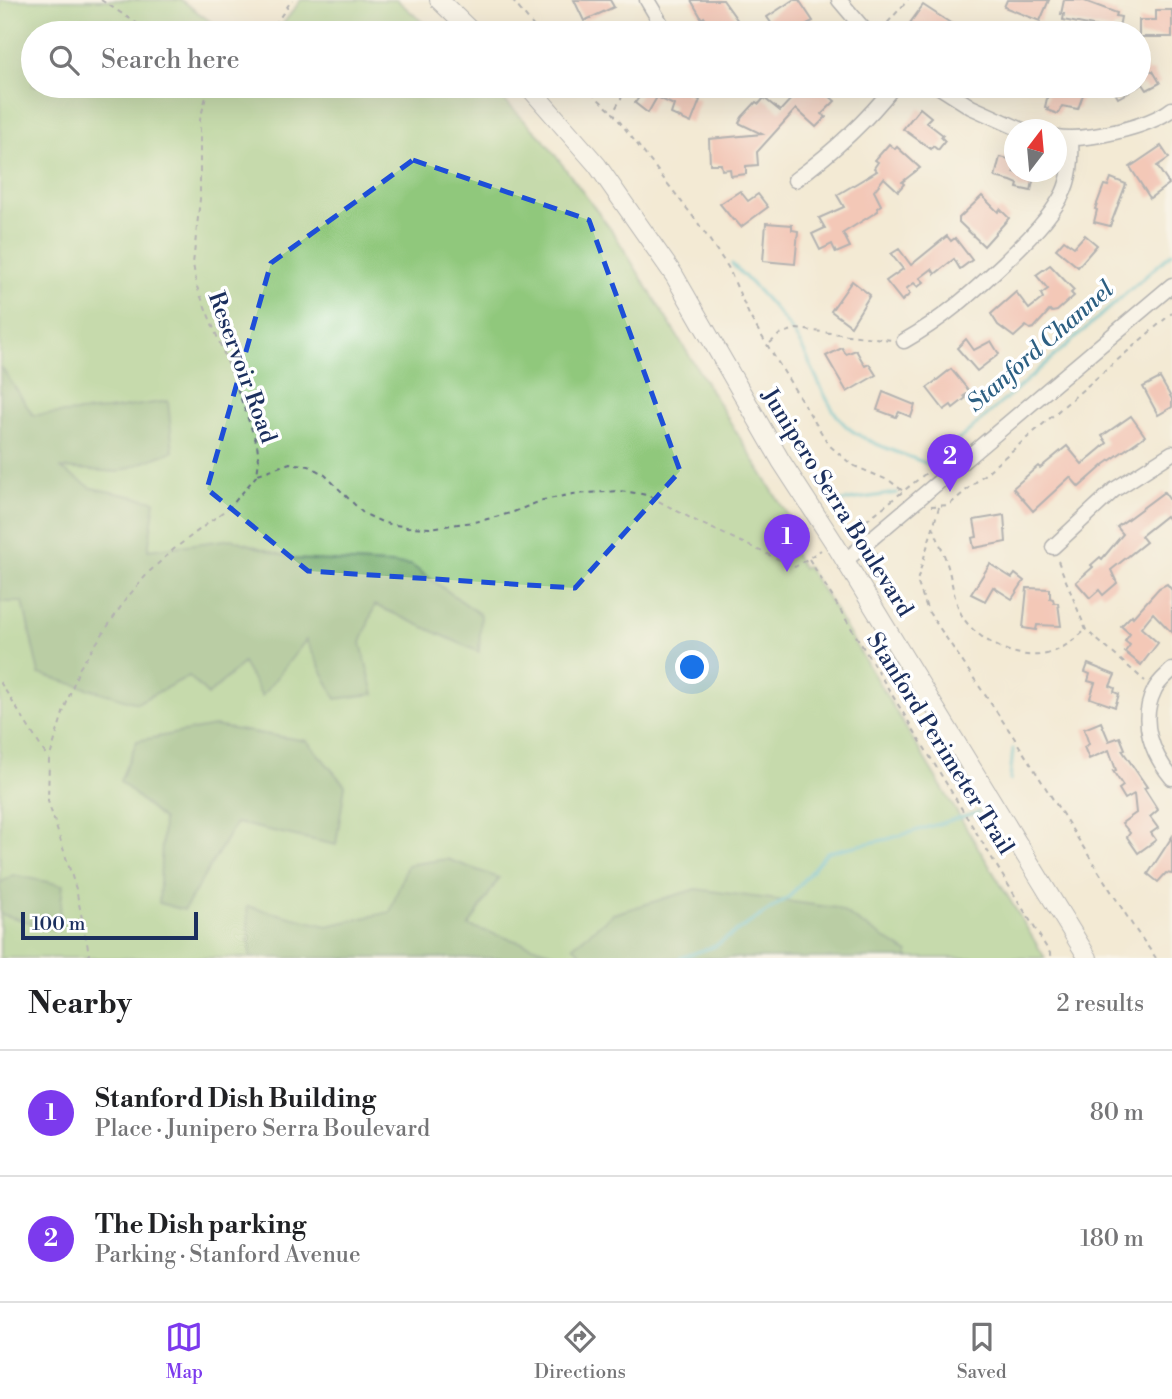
<!DOCTYPE html>
<html lang="en">
<head>
<meta charset="utf-8">
<style>
	:root { --surface:#fff; --page:#f2f2f2; --text:#202124; --muted:#757577; --line:#e0e0e0; --accent:#7c3aed }
	body { margin:0; font-family:"Libre Bodoni",serif; background:var(--page); color:var(--text) }
	.compass { position:absolute; left:1004px; top:119px; width:63px; height:63px; border-radius:50%; background:var(--surface); box-shadow:0 7px 28px #0002; rotate:16deg }
	.scale { position:absolute; left:21px; bottom:18px; width:177px; box-sizing:border-box; padding-left:7px; border:4px solid #1b2f5e; border-top:0; font-size:19px; line-height:24px; white-space:nowrap; color:#1b2f5e; -webkit-text-stroke:5px #fff; paint-order:stroke }
	.you { position:absolute; left:693px; top:668px; width:24px; height:24px; margin:-18px; border:5px solid #fff; border-radius:50%; background:#1a73e8; box-shadow:0 0 0 10px #1a73e833 }
	.badge { display:grid; place-items:center; width:46px; height:46px; border-radius:50%; background:var(--accent); color:#fff; font-size:23px; font-weight:700 }
	.pin { position:absolute; translate:-50% -58px; filter:drop-shadow(0 2px 4px #0008) }
	.pin::after { content:''; position:absolute; top:37px; width:24px; height:21px; background:inherit; clip-path:polygon(0 0,100% 0,50% 100%) }
	.list { margin:0; padding:0; list-style:none }
	h2 { display:flex; justify-content:space-between; align-items:center; height:91px; margin:0; padding:0 28px; font-size:30px }
	h2 small { font-size:23px; font-weight:400; color:var(--muted) }
	.list li { display:grid; grid-template-columns:46px 1fr auto; gap:21px; align-items:center; box-sizing:border-box; height:126px; padding:0 28px; border-top:2px solid var(--line) }
	.list b { display:block; font-size:26px; white-space:nowrap }
	.list p { margin:0; font-size:23px; white-space:nowrap; color:var(--muted) }
	.list em { font-size:23px; font-style:normal; color:var(--muted) }
	.icon { flex:none; width:38px; height:38px; fill:none; stroke:currentColor; stroke-width:2; stroke-linecap:round; stroke-linejoin:round }
	.map { position:relative; flex:none; width:1172px; height:958px; overflow:hidden }
	.search { position:absolute; background:var(--surface); box-shadow:0 7px 28px #0002; left:21px; right:21px; top:21px; height:77px; display:flex; align-items:center; gap:18px; box-sizing:border-box; padding:0 24px; border-radius:38px; color:var(--muted); font-size:26px }
	.sheet { height:343px; background:var(--surface) }
	nav { display:flex; justify-content:space-around; align-items:center; box-sizing:border-box; height:98px; border-top:2px solid var(--line); background:var(--surface); font-size:19px; color:var(--muted) }
	nav a { display:grid; justify-items:center; gap:4px }
	nav .on { color:var(--accent) }
	.map>svg:first-child { display:block }
	.green { fill:#90c87b; stroke:#567c6c; stroke-width:2 }
	.forest { fill:#74ac6b; stroke:#486e64; stroke-width:2 }
	.lines { fill:none; stroke-linecap:round; stroke-linejoin:round }
	.stream { stroke:#4bb7c6; stroke-width:3.5 }
	.building { fill:#f39f96 }
	.minor-casing { stroke:#677087; stroke-width:17 }
	.major-casing { stroke:#677087; stroke-width:20 }
	.path { stroke:#677087; stroke-width:2; stroke-dasharray:5 5; stroke-linecap:butt }
	.minor { stroke:#fff; stroke-width:14 }
	.major { stroke:#fff; stroke-width:18 }
	.marked { fill:none; stroke:#1d4ed8; stroke-width:5; stroke-dasharray:14 9; stroke-linejoin:round }
	.labels { text-anchor:middle; stroke-width:7; stroke-linejoin:round; paint-order:stroke }
	.street-label { font-size:23px; fill:#1b2f5e; stroke:#fff }
	.water-label { font-size:24px; font-style:italic; fill:#2c5f82; stroke:#fff }
</style>
</head>
<body>
<div class="map">
<svg width="1172" height="958" viewBox="0 0 1172 958">
	<rect width="100%" height="100%" fill="#fff"/>
	<filter id="ink" filterUnits="userSpaceOnUse"><feTurbulence type="fractalNoise" baseFrequency=".0143" numOctaves="2"/><feDisplacementMap in="SourceGraphic" scale="14" xChannelSelector="R" yChannelSelector="G"/><feConvolveMatrix kernelMatrix="1 2 1 2 8 2 1 2 1" color-interpolation-filters="sRGB"/></filter>
	<filter id="wash" filterUnits="userSpaceOnUse"><feTurbulence type="fractalNoise" baseFrequency=".00686" numOctaves="4" result="noise"/><feDisplacementMap in="SourceGraphic" scale="28" xChannelSelector="R" yChannelSelector="G"/><feGaussianBlur stdDeviation="1.57" result="paint"/><feColorMatrix in="noise" values="0 0 0 0 0 0 0 0 0 0 0 0 0 0 0 0 0 1.4 0 .05"/><feComposite in="paint" operator="in"/></filter>
	<g filter="url(#wash)">
		<rect width="100%" height="100%" fill="#f3ead4"/>
		<!-- green -->
		<g class="green">
			<polygon points="0,0 181,0 226,33 33,33 33,86 490,86 543,139 615,235 796,529 784,537 803,568 806,566 825,594 1045,958 0,958"/>
			<polygon points="301,0 397,0 435,33 276,33"/>
		</g>
		<!-- forest -->
		<g class="forest">
			<polygon points="0,365 33,415 107,410 168,401 173,451 118,472 60,468 92,488 155,501 148,550 232,539 294,559 411,565 481,615 479,652 375,605 361,643 374,694 336,699 306,640 262,696 243,663 208,695 189,676 137,703 39,674 23,602 0,602"/>
			<polygon points="214,726 307,741 345,785 336,845 236,823 184,910 159,903 163,820 120,781 137,741"/>
			<polygon points="447,859 499,878 469,926 570,958 250,958 247,906 327,926 390,912 407,865"/>
			<polygon points="13,875 63,885 58,930 0,914 0,883"/>
			<polygon points="696,889 837,908 908,953 908,958 586,958 573,946 613,914"/>
		</g>
		<g class="lines">
			<!-- stream -->
			<g class="stream">
				<path d="M732 264C755 287 783 315 799 342 814 367 827 413 851 430 874 446 904 454 930 465L1172 253"/>
				<polyline points="835,502 897,493"/>
				<polyline points="1010,780 1013,749"/>
				<polyline points="680,958 715,946 790,896 827,852 888,839 979,812"/>
			</g>
		</g>
		<g id="blocks">
			<!-- building -->
			<g class="building">
				<polygon points="574,0 610,0 614,7 584,21"/>
				<polygon points="691,0 723,0 738,21 721,33 715,33 704,17 702,19"/>
				<polygon points="793,0 799,0 813,21 807,24 813,33 778,33 767,17"/>
				<polygon points="1007,0 1049,0 1040,21 1004,7"/>
				<polygon points="1064,0 1082,0 1117,13 1116,16 1121,17 1119,27 1114,26 1113,30 1063,20 1064,14 1061,14"/>
				<polygon points="923,5 952,24 947,33 925,33 910,23"/>
				<polygon points="1156,10 1172,10 1172,37 1139,37 1139,20 1156,20"/>
				<polygon points="1139,55 1147,71 1153,71 1160,83 1147,90 1143,84 1118,98 1111,86 1139,86"/>
				<polygon points="647,86 680,86 687,89 685,93 700,100 691,123 671,114 674,105 657,97 648,113 635,103"/>
				<polygon points="803,86 818,86 835,101 822,114 826,117 816,127 796,109 757,152 758,165 746,166 746,174 731,176 730,169 722,170 721,164 710,164 709,139 762,134 739,123 742,117 756,102 759,104 764,98 780,111"/>
				<polygon points="1029,86 1086,86 1078,109 1062,106 1058,114 1047,110 1048,108 1045,107 1048,94"/>
				<polygon points="920,108 931,117 926,122 943,135 941,137 945,141 938,150 933,146 931,149 903,129"/>
				<polygon points="889,144 895,149 897,147 920,168 902,182 904,184 898,191 884,178 874,191 881,205 877,208 878,211 843,233 850,247 836,253 832,244 820,250 812,234 825,228 819,218 844,207 837,195 877,171 874,168 878,162 875,160"/>
				<polygon points="1161,146 1169,158 1157,166 1169,184 1150,198 1130,167"/>
				<polygon points="1000,157 1014,160 1014,172 1034,176 1031,191 1017,188 1018,184 1011,181 995,177"/>
				<polygon points="1111,178 1126,184 1110,226 1094,222 1097,210 1095,209 1104,185 1108,186"/>
				<polygon points="740,191 748,201 758,194 768,207 741,227 735,220 733,220 720,204"/>
				<polygon points="982,196 998,212 1000,209 1009,218 984,246 959,222 959,218"/>
				<polygon points="766,223 792,225 792,230 798,231 795,264 763,261"/>
				<polygon points="1085,235 1097,245 1078,267 1056,249 1064,240 1074,247"/>
				<polygon points="947,236 951,241 955,238 972,260 960,269 954,259 935,274 932,269 920,278 924,282 918,287 914,283 906,289 910,294 902,301 886,281 903,269 891,254 899,249 911,265"/>
				<polygon points="1050,265 1074,290 1071,293 1074,296 1057,311 1052,312 1050,310 1034,328 1030,329 1026,326 1014,337 998,325 991,314 1016,292 1029,309 1043,298 1041,294 1048,289 1036,275"/>
				<polygon points="852,281 870,295 851,326 831,311"/>
				<polygon points="966,339 974,350 991,341 999,354 977,371 957,348"/>
				<polygon points="842,348 846,354 856,350 865,366 869,364 876,375 847,392 826,356"/>
				<polygon points="951,369 970,392 964,396 966,398 953,408 951,405 944,410 927,388"/>
				<polygon points="1160,378 1172,399 1172,407 1158,415 1143,387"/>
				<polygon points="883,392 915,405 911,417 899,412 896,417 877,410"/>
				<polygon points="1131,416 1145,436 1105,464 1079,487 1070,477 1033,511 1013,488 1038,466 1040,468 1067,446 1082,464 1107,443 1102,436"/>
				<polygon points="1164,492 1172,503 1172,524 1166,516 1141,536 1146,542 1111,570 1117,583 1103,595 1099,590 1090,598 1076,582 1093,567 1091,565 1100,557 1102,559 1123,534 1117,527"/>
				<polygon points="1004,515 1006,542 974,548 972,538 977,537 974,520"/>
				<polygon points="990,564 1012,578 1015,574 1024,581 1012,599 993,587 985,601 971,594"/>
				<polygon points="1167,584 1172,590 1172,633 1153,613 1141,628 1158,643 1141,665 1125,652 1130,645 1125,641 1130,634 1121,626 1132,615 1133,617 1159,588"/>
				<polygon points="1027,588 1050,589 1050,598 1053,599 1054,603 1058,603 1061,626 1037,625 1036,630 1023,628"/>
				<polygon points="1088,664 1115,675 1110,686 1115,688 1114,692 1119,694 1115,707 1090,698 1095,683 1088,681 1090,674 1085,672"/>
				<polygon points="1101,722 1109,741 1120,737 1125,749 1122,750 1147,787 1144,788 1158,810 1150,817 1158,828 1151,833 1156,840 1138,853 1127,837 1130,833 1122,823 1136,813 1134,794 1125,799 1119,789 1123,786 1113,771 1116,770 1109,750 1089,759 1084,747 1089,744 1084,729"/>
				<polygon points="1172,837 1172,874 1166,873 1158,882 1148,874"/>
			</g>
		</g>
	</g>
	<g filter="url(#ink)">
		<use href="#blocks" fill-opacity="0" stroke="#677087" stroke-width="2"/>
		<g class="lines">
			<defs>
				<g id="minor">
					<polyline points="647,0 663,27"/>
					<polyline points="839,0 867,33"/>
					<polyline points="938,86 971,107 1022,130"/>
					<path d="M1056 137C1085 142 1149 127 1172 109"/>
					<path d="M795 180C833 152 865 123 894 86"/>
					<path d="M904 341C943 319 972 293 1005 262 1025 242 1047 222 1061 197 1071 179 1072 159 1071 139"/>
					<polyline points="1053,547 1114,490 1172,453"/>
					<polyline points="845,561 1172,285"/>
					<path d="M1172 670C1166 676 1157 683 1154 691 1139 721 1152 754 1172 778"/>
				</g>
				<g id="major">
					<polyline points="439,0 473,33"/>
					<polyline points="528,86 597,165 674,275 781,461 833,541 1088,958"/>
				</g>
			</defs>
			<!-- minor casing -->
			<use href="#minor" class="minor-casing"/>
			<!-- major casing -->
			<use href="#major" class="major-casing"/>
			<!-- path -->
			<g class="path">
				<polyline points="101,0 152,33"/>
				<polyline points="512,0 539,33"/>
				<polyline points="881,30 908,0"/>
				<polyline points="269,33 292,0"/>
				<polyline points="584,86 612,112"/>
				<polyline points="628,86 613,113 698,223 728,267 750,317 829,445 852,465 890,481 903,491"/>
				<polyline points="770,343 780,334 796,329 892,340"/>
				<polyline points="258,474 290,463 309,466 325,475 363,513 384,523 407,527 430,528 480,521 511,513 543,500 573,494 619,491 636,493 647,495 698,522 795,567 821,550"/>
				<polyline points="931,506 949,505 1172,313"/>
				<polyline points="939,507 917,581 928,611 1013,736 1135,929 1156,958"/>
				<path d="M933 526C938 540 944 553 948 567 953 585 955 609 967 623 986 646 1027 664 1055 651 1067 646 1077 637 1086 630"/>
				<polyline points="849,530 867,520 940,462"/>
				<polyline points="809,559 1053,958"/>
				<polyline points="1058,561 1086,630 1145,681"/>
				<polyline points="875,565 877,552"/>
				<polyline points="0,682 48,758"/>
				<polyline points="90,958 76,889 48,801 49,760 63,713 79,669 126,599 149,572 174,549 232,505 257,475 259,460 257,444 231,371 197,287 193,264 200,199 200,120 207,93 213,86"/>
			</g>
			<!-- minor -->
			<use href="#minor" class="minor"/>
			<!-- major -->
			<use href="#major" class="major"/>
		</g>
	</g>
	<!-- marked area -->
	<path d="M0 0H1172V958H0ZM413 160 589 220 680 471 575 588 308 571 207 489 271 263Z" fill="#f3ead4" fill-opacity=".55" fill-rule="evenodd"/>
	<path class="marked" d="M413 160 589 220 680 471 575 588 308 571 207 489 271 263Z"/>
	<g class="labels">
		<!-- street labels -->
		<g class="street-label">
			<text transform="translate(243 367) rotate(70)" y="8">Reservoir Road</text>
			<text transform="translate(838 502) rotate(58)" y="8">Junipero Serra Boulevard</text>
			<text transform="translate(941 743) rotate(58)" y="8">Stanford Perimeter Trail</text>
		</g>
		<!-- water labels -->
		<g class="water-label">
			<text transform="translate(1040 346) rotate(-41)" y="8">Stanford Channel</text>
		</g>
	</g>
</svg>
<svg class="compass" viewBox="-18 -18 36 36"><path d="M0-13l5 13h-10z" fill="#e53935"/><path d="M0 13l5-13h-10z" fill="#757577"/></svg>
<div class="scale">100 m</div>
<div class="you"></div>
<div class="pin badge" style="left:787px;top:572px">1</div>
<div class="pin badge" style="left:950px;top:492px">2</div>
<div class="search"><svg class="icon" aria-label="search" viewBox="0 0 24 24"><circle cx="10" cy="10" r="6"/><path d="M15 15l6 6"/></svg>Search here</div>
</div>
<section class="sheet">
<h2>Nearby<small>2 results</small></h2>
<ul class="list">
<li><span class="badge">1</span><div><b>Stanford Dish Building</b><p>Place · Junipero Serra Boulevard</p></div><em>80 m</em></li>
<li><span class="badge">2</span><div><b>The Dish parking</b><p>Parking · Stanford Avenue</p></div><em>180 m</em></li>
</ul>
</section>
<nav>
<a class="on"><svg class="icon" aria-label="map" viewBox="0 0 24 24"><path d="M3 6l6-2 6 2 6-2v14l-6 2-6-2-6 2zM9 4v14M15 6v14"/></svg>Map</a>
<a><svg class="icon" aria-label="directions" viewBox="0 0 24 24"><path d="M12 3l9 9-9 9-9-9zM9 14v-3h6M13 9l2 2-2 2"/></svg>Directions</a>
<a><svg class="icon" aria-label="saved" viewBox="0 0 24 24"><path d="M7 4h10v16l-5-4-5 4z"/></svg>Saved</a>
</nav>
</body>
</html>
